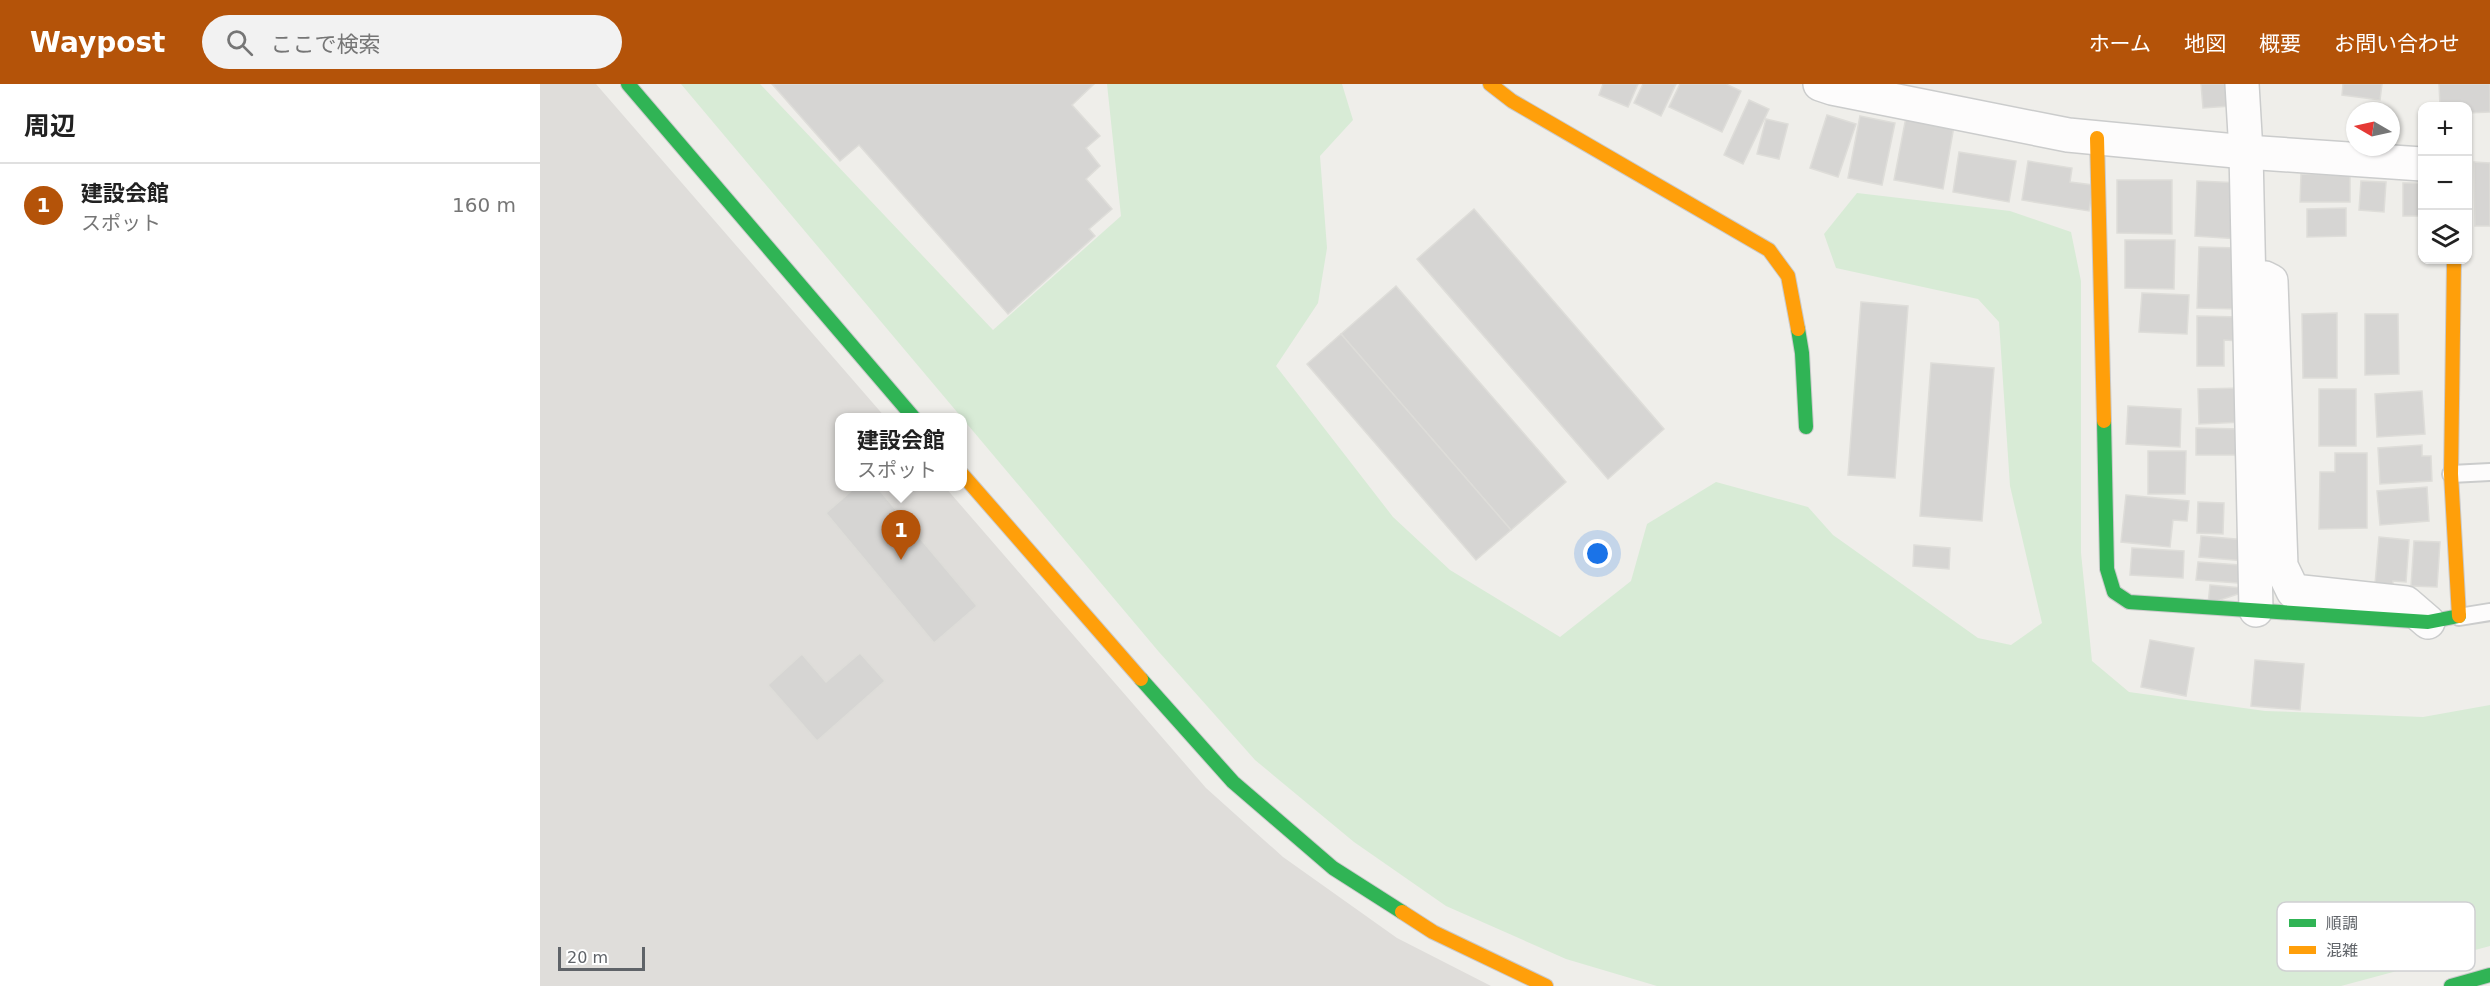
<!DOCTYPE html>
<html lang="ja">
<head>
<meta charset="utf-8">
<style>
	:root { --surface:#fff; --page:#f2f2f2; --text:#222; --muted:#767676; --line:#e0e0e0; --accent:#b45309 }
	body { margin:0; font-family:"DejaVu Sans","Noto Sans JP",sans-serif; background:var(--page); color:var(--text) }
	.controls { position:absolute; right:18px; top:18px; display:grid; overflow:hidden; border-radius:12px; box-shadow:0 2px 4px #0004 }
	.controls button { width:54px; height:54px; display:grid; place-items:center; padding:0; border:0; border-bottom:2px solid var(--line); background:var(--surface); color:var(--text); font:30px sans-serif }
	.compass { position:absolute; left:1806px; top:18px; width:54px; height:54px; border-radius:50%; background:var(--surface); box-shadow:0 2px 4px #0004; rotate:279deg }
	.scale { position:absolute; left:18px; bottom:15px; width:87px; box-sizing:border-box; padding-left:6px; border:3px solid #5f6368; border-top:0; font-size:16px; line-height:21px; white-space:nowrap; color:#5f6368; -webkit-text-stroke:4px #fff; paint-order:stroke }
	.you { position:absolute; left:1058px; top:470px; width:21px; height:21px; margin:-15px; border:4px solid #fff; border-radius:50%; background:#1a73e8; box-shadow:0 0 0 9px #1a73e833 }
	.badge { display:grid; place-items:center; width:39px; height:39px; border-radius:50%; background:var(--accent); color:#fff; font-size:20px; font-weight:700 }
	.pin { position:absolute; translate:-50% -50px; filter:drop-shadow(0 2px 3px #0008) }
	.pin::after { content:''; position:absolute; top:32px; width:21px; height:18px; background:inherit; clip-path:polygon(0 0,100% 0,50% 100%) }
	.popup { position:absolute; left:295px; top:329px; width:132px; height:78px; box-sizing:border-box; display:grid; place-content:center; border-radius:12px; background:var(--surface); filter:drop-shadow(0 2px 4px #0005); font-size:20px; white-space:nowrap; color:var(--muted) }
	.popup b { font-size:22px; color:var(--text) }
	.popup::after { content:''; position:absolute; left:50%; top:100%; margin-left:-12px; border:12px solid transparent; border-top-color:var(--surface) }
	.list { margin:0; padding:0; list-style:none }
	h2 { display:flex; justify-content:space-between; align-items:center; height:78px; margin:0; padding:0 24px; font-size:26px }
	h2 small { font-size:20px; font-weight:400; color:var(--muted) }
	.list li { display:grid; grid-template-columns:39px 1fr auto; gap:18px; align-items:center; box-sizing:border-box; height:84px; padding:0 24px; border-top:2px solid var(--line) }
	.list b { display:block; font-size:22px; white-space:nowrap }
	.list p { margin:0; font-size:20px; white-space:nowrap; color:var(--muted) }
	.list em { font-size:20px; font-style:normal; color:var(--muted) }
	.icon { flex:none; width:33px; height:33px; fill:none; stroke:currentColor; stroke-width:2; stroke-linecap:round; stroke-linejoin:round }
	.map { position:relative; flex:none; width:1950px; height:902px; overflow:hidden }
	header { display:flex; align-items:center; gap:36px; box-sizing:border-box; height:84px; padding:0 30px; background:var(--accent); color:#fff }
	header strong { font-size:28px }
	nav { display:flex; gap:33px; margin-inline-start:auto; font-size:21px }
	.search { width:420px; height:54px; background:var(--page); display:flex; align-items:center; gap:15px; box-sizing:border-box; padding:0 21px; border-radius:33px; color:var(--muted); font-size:22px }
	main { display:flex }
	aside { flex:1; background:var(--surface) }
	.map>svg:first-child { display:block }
	.industrial { fill:#dfddda }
	.green { fill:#d8ebd6 }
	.building { fill:#d6d5d3; stroke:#deddd9; stroke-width:1.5 }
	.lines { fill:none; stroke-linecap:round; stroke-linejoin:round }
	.lane-casing { stroke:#cbcccc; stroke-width:20 }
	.street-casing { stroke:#cbcccc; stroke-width:36 }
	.fast-casing { stroke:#cacacb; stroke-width:16 }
	.slow-casing { stroke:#cacacb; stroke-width:16 }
	.lane { stroke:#fdfcfc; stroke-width:16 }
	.street { stroke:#fdfcfc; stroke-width:33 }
	.fast { stroke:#30b455; stroke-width:14 }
	.slow { stroke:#ff9f0a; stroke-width:14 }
	.key { fill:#fff; stroke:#cfd0d2; stroke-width:1.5 }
	.key-label { font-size:16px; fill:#5f6368 }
</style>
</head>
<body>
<header>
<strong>Waypost</strong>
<div class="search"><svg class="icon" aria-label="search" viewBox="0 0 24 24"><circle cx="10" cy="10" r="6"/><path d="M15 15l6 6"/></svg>ここで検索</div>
<nav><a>ホーム</a><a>地図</a><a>概要</a><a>お問い合わせ</a></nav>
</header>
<main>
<aside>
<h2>周辺<small></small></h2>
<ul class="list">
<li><span class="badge">1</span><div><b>建設会館</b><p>スポット</p></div><em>160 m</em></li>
</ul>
</aside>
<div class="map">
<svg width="1950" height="902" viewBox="0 0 1950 902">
	<rect width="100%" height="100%" fill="#efeeea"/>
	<!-- industrial -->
	<polygon class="industrial" points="0,0 56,0 345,333 300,334 300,402 405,403 666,704 743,773 857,854 951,902 0,902"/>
	<!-- green -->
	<polygon class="green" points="141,0 220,0 453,246 581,132 567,0 802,0 813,36 780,72 787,164 778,219 736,282 853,433 910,486 1020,553 1091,497 1107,440 1176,398 1268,423 1293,451 1438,554 1471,561 1502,539 1470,402 1459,238 1438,215 1296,184 1284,150 1317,109 1470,127 1531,148 1541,197 1541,469 1552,577 1589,608 1725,627 1883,633 1950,621 1950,862 1801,902 1117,902 1026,875 906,822 814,758 715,676 619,568"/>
	<!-- building -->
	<g class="building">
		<polygon points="232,0 554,0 532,21 560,52 546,64 560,82 546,95 572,125 549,145 555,152 468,230 319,61 300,77"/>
		<polygon points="1063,0 1098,0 1088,23 1059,11"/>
		<polygon points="1103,0 1136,0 1121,32 1094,19"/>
		<polygon points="1140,0 1186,0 1201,7 1182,48 1129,23"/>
		<polygon points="1661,0 1689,0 1691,22 1663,24"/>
		<polygon points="1803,0 1842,0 1840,16 1802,11"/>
		<polygon points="1899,0 1950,0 1950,28 1928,29 1928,22 1900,22"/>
		<polygon points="1209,16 1229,25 1203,80 1184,71"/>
		<polygon points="1287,31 1316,40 1298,93 1270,84"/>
		<polygon points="1320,32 1355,39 1342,101 1308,94"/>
		<polygon points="1366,33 1414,42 1403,105 1354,96"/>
		<polygon points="1226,35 1248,40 1239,75 1217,70"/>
		<polygon points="1419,68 1476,77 1469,118 1413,108"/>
		<polygon points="1488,77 1532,84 1530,98 1553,101 1549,127 1482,116"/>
		<polygon points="1934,78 1950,79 1950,142 1935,142"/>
		<polygon points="1761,90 1810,91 1810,118 1760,118"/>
		<polygon points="1577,96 1632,96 1632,150 1577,149"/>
		<polygon points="1657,97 1702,99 1699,155 1655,152"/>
		<polygon points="1821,97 1846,98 1844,128 1819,126"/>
		<rect x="1863" y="99" width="19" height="33"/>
		<polygon points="1806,124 1806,152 1767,153 1767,125"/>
		<polygon points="934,125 1124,345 1068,395 877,175"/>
		<polygon points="1585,156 1635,156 1634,205 1585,204"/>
		<polygon points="1659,163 1699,164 1698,225 1657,224"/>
		<polygon points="856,202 1026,398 971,446 801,250"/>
		<polygon points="1602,209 1649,211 1647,250 1599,248"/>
		<polygon points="1321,218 1368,222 1355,394 1308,391"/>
		<polygon points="1797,229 1797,294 1763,294 1762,230"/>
		<polygon points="1825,230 1858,230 1859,290 1825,291"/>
		<polygon points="1657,232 1701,233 1700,257 1684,256 1684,282 1657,282"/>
		<polygon points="801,250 971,446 936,476 767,280"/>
		<polygon points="1391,279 1454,284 1442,437 1380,432"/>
		<polygon points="1702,304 1704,338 1659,340 1658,305"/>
		<rect x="1779" y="305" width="37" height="57"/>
		<polygon points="1882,307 1885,350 1837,353 1835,310"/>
		<polygon points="1588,322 1641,325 1640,363 1586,360"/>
		<polygon points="1656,344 1702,345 1701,371 1656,371"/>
		<polygon points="1882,361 1882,372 1891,372 1892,397 1840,400 1838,364"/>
		<polygon points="1608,367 1646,367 1645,410 1608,410"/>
		<polygon points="1795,369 1827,369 1827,444 1779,445 1780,388 1795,388"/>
		<polygon points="317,402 336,402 437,522 394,559 286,429"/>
		<polygon points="1887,403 1889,437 1840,441 1837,407"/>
		<polygon points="1586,411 1649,417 1647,437 1633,436 1630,463 1581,458"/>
		<polygon points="1658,418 1684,419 1683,450 1657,449"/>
		<polygon points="1661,452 1707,456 1705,477 1659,473"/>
		<polygon points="1839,453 1869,456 1866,498 1853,497 1852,513 1834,512"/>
		<polygon points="1874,457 1900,458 1897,503 1871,502"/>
		<polygon points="1374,461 1410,464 1409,485 1373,482"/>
		<polygon points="1592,464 1644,467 1643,494 1590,491"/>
		<polygon points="1658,478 1700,481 1698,499 1656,496"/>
		<polygon points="1670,501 1713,505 1668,520"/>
		<polygon points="1610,556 1654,564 1646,612 1601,603"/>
		<polygon points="320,569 345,597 277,657 228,601 262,570 286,598"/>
		<polygon points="1715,576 1764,580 1760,626 1711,622"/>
	</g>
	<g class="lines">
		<defs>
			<g id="lane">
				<polyline points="1911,390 1950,388"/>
				<polyline points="1919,533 1950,528"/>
			</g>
			<g id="street">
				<polyline points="1280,0 1292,4 1528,51 1706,68 1882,80"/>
				<polyline points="1702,0 1706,68 1716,526"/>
				<polyline points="1725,194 1731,197 1741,482 1753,507 1866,519 1888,538"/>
			</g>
			<g id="fast">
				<polyline points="88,0 374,334"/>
				<polyline points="1258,245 1262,269 1266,343"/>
				<polyline points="1564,337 1567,485 1574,508 1589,518 1888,538 1919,532"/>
				<polyline points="601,595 693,698 793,784 862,828"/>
				<polyline points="1911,902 1950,891"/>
			</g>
			<g id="slow">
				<polyline points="950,0 972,17 1229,166 1248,192 1258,245"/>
				<polyline points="1557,54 1564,337"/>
				<polyline points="1914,176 1911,390 1919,532"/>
				<polyline points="422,390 601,595"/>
				<polyline points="862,828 893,848 1006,902"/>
			</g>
		</defs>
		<!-- lane casing -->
		<use href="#lane" class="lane-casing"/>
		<!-- street casing -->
		<use href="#street" class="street-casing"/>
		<!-- fast casing -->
		<use href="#fast" class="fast-casing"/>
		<!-- slow casing -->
		<use href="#slow" class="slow-casing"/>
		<!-- lane -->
		<use href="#lane" class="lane"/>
		<!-- street -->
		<use href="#street" class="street"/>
		<!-- fast -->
		<use href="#fast" class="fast"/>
		<!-- slow -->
		<use href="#slow" class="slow"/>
	</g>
	<!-- legend -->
	<rect x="1737" y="818" width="198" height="69" rx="9" class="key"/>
	<rect x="1749" y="835" width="27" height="8" fill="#30b455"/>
	<rect x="1749" y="862" width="27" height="8" fill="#ff9f0a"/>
	<g class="key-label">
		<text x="1786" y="845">順調</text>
		<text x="1786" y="872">混雑</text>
	</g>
</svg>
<div class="controls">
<button>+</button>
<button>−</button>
<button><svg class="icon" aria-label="layers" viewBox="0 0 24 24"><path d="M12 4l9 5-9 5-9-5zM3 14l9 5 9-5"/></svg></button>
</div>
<svg class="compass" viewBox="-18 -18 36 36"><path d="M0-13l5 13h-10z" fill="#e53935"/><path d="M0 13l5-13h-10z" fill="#767676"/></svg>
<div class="scale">20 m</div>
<div class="you"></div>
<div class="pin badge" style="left:361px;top:476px">1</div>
<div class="popup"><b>建設会館</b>スポット</div>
</div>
</main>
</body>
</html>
